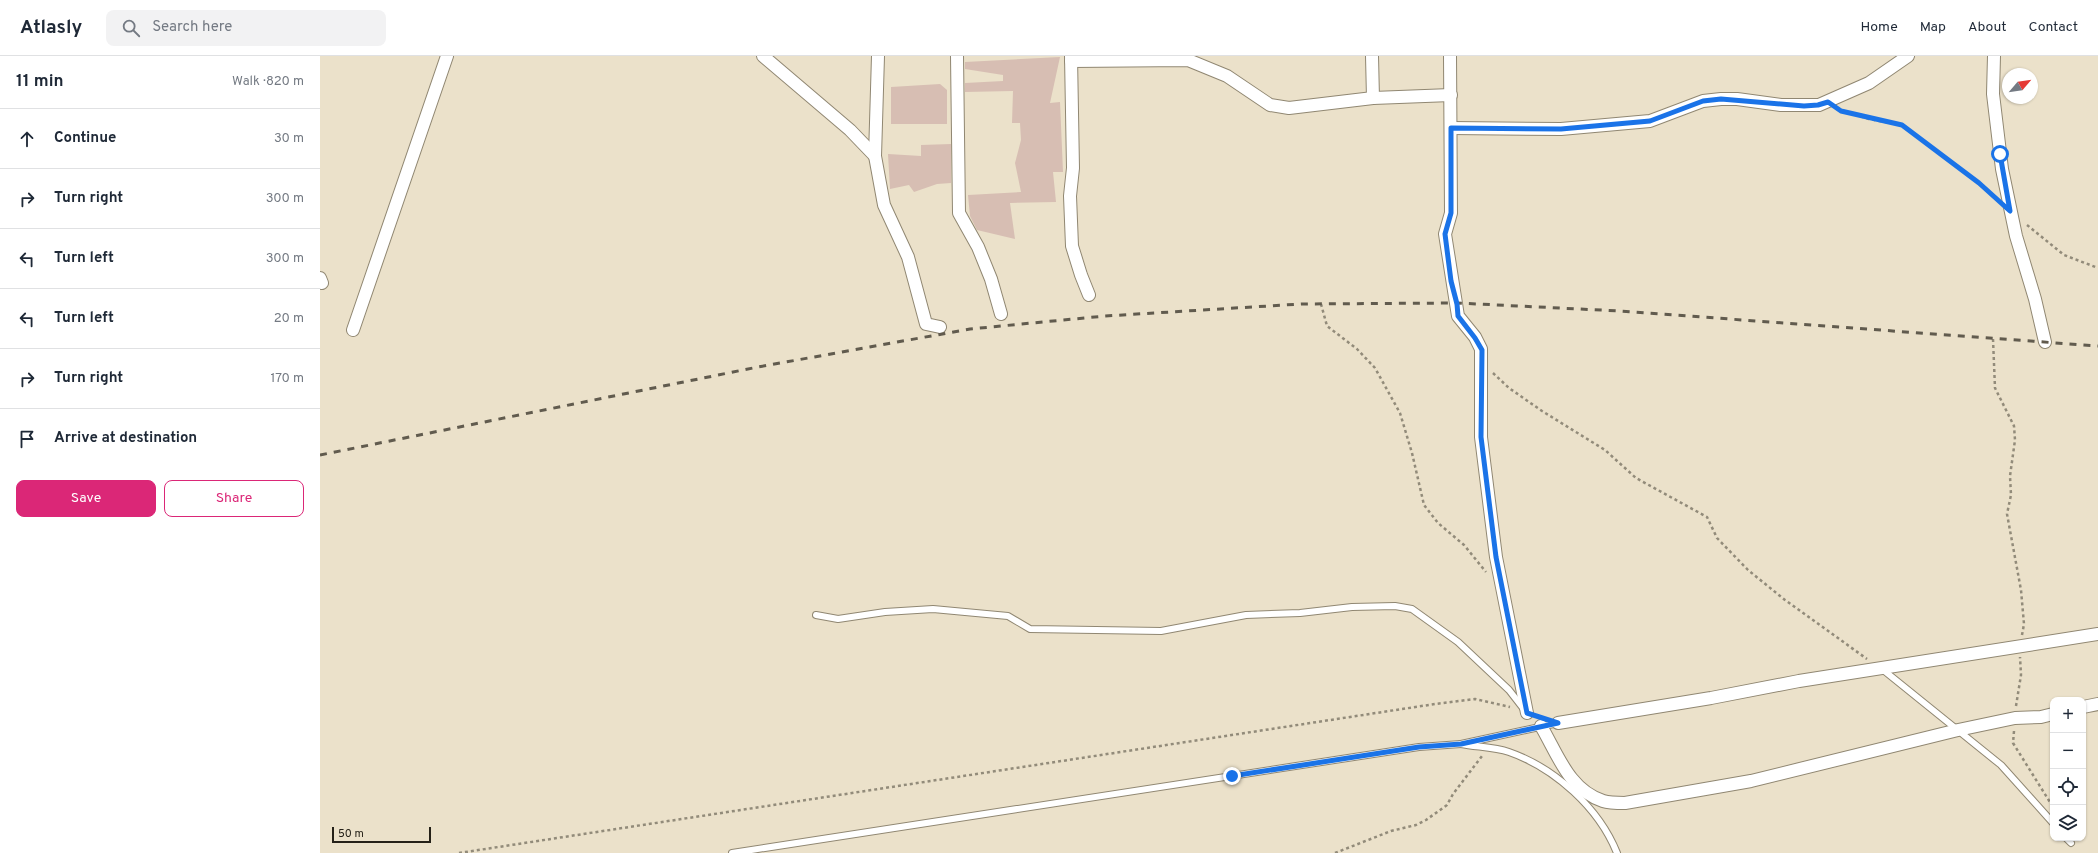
<!DOCTYPE html>
<html lang="en">
<head>
<meta charset="utf-8">
<style>
	:root { --surface:#fff; --page:#f2f2f3; --text:#1f2937; --muted:#747a83; --line:#e0e1e3; --accent:#db2777 }
	body { margin:0; font-family:Overpass,sans-serif; background:var(--page); color:var(--text) }
	.controls { position:absolute; right:12px; bottom:12px; display:grid; overflow:hidden; border-radius:8px; box-shadow:0 1px 3px #0004 }
	.controls button { width:36px; height:36px; display:grid; place-items:center; padding:0; border:0; border-bottom:1px solid var(--line); background:var(--surface); color:var(--text); font:20px sans-serif }
	.compass { position:absolute; left:1682px; top:12px; width:36px; height:36px; border-radius:50%; background:var(--surface); box-shadow:0 1px 3px #0004; rotate:61deg }
	.scale { position:absolute; left:12px; bottom:10px; width:99px; box-sizing:border-box; padding-left:4px; border:2px solid #252118; border-top:0; font-size:11px; line-height:14px; white-space:nowrap; color:#252118; -webkit-text-stroke:3px #ebe1ca; paint-order:stroke }
	.stop { position:absolute; width:12px; height:12px; margin:-9px; border:3px solid #1a73e8; border-radius:50%; background:#fff }
	.stop.end { background:#1a73e8; border-color:#fff; box-shadow:0 1px 4px #0008 }
	.list { margin:0; padding:0; list-style:none }
	h2 { display:flex; justify-content:space-between; align-items:center; height:52px; margin:0; padding:0 16px; font-size:17px }
	h2 small { font-size:13px; font-weight:400; color:var(--muted) }
	.list li { display:grid; grid-template-columns:26px 1fr auto; gap:12px; align-items:center; box-sizing:border-box; height:60px; padding:0 16px; border-top:1px solid var(--line) }
	.list b { display:block; font-size:15px; white-space:nowrap }
	.list em { font-size:13px; font-style:normal; color:var(--muted) }
	.actions { display:flex; gap:8px; padding:12px 16px }
	.actions a { flex:1; padding:9px 0; border:1px solid var(--accent); border-radius:8px; text-align:center; font-size:14px; color:var(--accent) }
	.actions .main { background:var(--accent); color:#fff }
	.icon { flex:none; width:22px; height:22px; fill:none; stroke:currentColor; stroke-width:2; stroke-linecap:round; stroke-linejoin:round }
	.map { position:relative; flex:none; width:1778px; height:797px; overflow:hidden }
	header { display:flex; align-items:center; gap:24px; box-sizing:border-box; height:56px; padding:0 20px; background:var(--surface); border-bottom:1px solid var(--line) }
	header strong { font-size:19px }
	nav { display:flex; gap:22px; margin-inline-start:auto; font-size:14px }
	.search { width:280px; height:36px; background:var(--page); display:flex; align-items:center; gap:10px; box-sizing:border-box; padding:0 14px; border-radius:8px; color:var(--muted); font-size:15px }
	main { display:flex }
	aside { flex:1; background:var(--surface) }
	.map>svg:first-child { display:block }
	.building { fill:#d7beb3 }
	.lines { fill:none; stroke-linecap:round; stroke-linejoin:round }
	.lane-casing { stroke:#908772; stroke-width:8 }
	.street-casing { stroke:#908772; stroke-width:14 }
	.path { stroke:#928b7a; stroke-width:2.5; stroke-dasharray:3 3; stroke-linecap:butt }
	.lane { stroke:#fff; stroke-width:6 }
	.street { stroke:#fff; stroke-width:12 }
	.rail { stroke:#615b4e; stroke-width:3; stroke-dasharray:7 7; stroke-linecap:butt }
	.route { stroke:#1a73e8; stroke-width:5 }
</style>
</head>
<body>
<header>
<strong>Atlasly</strong>
<div class="search"><svg class="icon" aria-label="search" viewBox="0 0 24 24"><circle cx="10" cy="10" r="6"/><path d="M15 15l6 6"/></svg>Search here</div>
<nav><a>Home</a><a>Map</a><a>About</a><a>Contact</a></nav>
</header>
<main>
<aside>
<h2>11 min<small>Walk · 820 m</small></h2>
<ul class="list">
<li><svg class="icon" aria-label="ahead" viewBox="0 0 24 24"><path d="M12 20V5M6 11l6-6 6 6"/></svg><div><b>Continue</b></div><em>30 m</em></li>
<li><svg class="icon" aria-label="right" viewBox="0 0 24 24"><path d="M7 20v-9h11M14 6l5 5-5 5"/></svg><div><b>Turn right</b></div><em>300 m</em></li>
<li><svg class="icon" aria-label="left" viewBox="0 0 24 24"><path d="M17 20v-9H6M10 6l-5 5 5 5"/></svg><div><b>Turn left</b></div><em>300 m</em></li>
<li><svg class="icon" aria-label="left" viewBox="0 0 24 24"><path d="M17 20v-9H6M10 6l-5 5 5 5"/></svg><div><b>Turn left</b></div><em>20 m</em></li>
<li><svg class="icon" aria-label="right" viewBox="0 0 24 24"><path d="M7 20v-9h11M14 6l5 5-5 5"/></svg><div><b>Turn right</b></div><em>170 m</em></li>
<li><svg class="icon" aria-label="arrive" viewBox="0 0 24 24"><path d="M6 21V4h12l-3 4 3 4H6"/></svg><div><b>Arrive at destination</b></div></li>
</ul>
<div class="actions"><a class="main">Save</a><a>Share</a></div>
</aside>
<div class="map">
<svg width="1778" height="797" viewBox="0 0 1778 797">
	<rect width="100%" height="100%" fill="#ebe1ca"/>
	<!-- building -->
	<g class="building">
		<polygon points="740,1 730,47 740,46 743,116 733,116 736,146 690,147 695,183 657,174 650,160 648,139 701,136 695,107 701,84 700,67 692,67 693,35 645,36 645,27 683,25 683,19 645,13 645,6"/>
		<polygon points="620,28 627,34 627,68 571,68 571,31"/>
		<polygon points="631,88 631,127 617,128 594,136 589,129 570,133 568,98 601,100 601,89"/>
	</g>
	<g class="lines">
		<defs>
			<g id="lane">
				<polyline points="496,559 518,563 565,556 613,553 688,560 710,573 841,575 926,559 980,557 1032,551 1075,550 1092,553 1138,586 1189,634 1203,652"/>
				<polyline points="1562,613 1681,709 1733,767"/>
				<path d="M1238 667 1141 688C1156 691 1174 691 1189 696 1235 712 1279 752 1297 797"/>
				<polyline points="1746,782 1751,787"/>
				<polyline points="412,797 1099,691 1141,688"/>
			</g>
			<g id="street">
				<polyline points="443,0 530,74 555,100"/>
				<polyline points="558,0 555,100 564,149 588,201 606,268 620,271"/>
				<polyline points="637,0 639,157 658,191 671,223 681,258"/>
				<polyline points="751,0 753,112 750,140 752,190 761,219 769,239"/>
				<polyline points="1052,0 1053,42"/>
				<polyline points="1130,0 1131,157 1125,178 1138,260 1155,281 1161,293 1161,381 1176,501 1207,657"/>
				<polyline points="1674,0 1673,38 1682,113 1696,180 1715,243 1725,286"/>
				<polyline points="751,5 868,4 907,20 950,49 969,52 1053,42 1131,39"/>
				<polyline points="1131,72 1241,73 1330,65 1383,45 1401,43 1417,43 1461,49 1499,49 1549,27 1588,0"/>
				<polyline points="0,222 2,227"/>
				<polyline points="33,274 127,0"/>
				<polyline points="1763,651 1778,648"/>
				<polyline points="1238,667 1391,642 1479,625 1778,578"/>
				<path d="M1221 670C1238 699 1249 734 1283 745 1289 747 1298 747 1305 747L1431 725 1638 674 1695 662 1721 661 1733 658"/>
			</g>
		</defs>
		<!-- lane casing -->
		<use href="#lane" class="lane-casing"/>
		<!-- street casing -->
		<use href="#street" class="street-casing"/>
		<!-- path -->
		<g class="path">
			<polyline points="1518,53 1549,63 1582,69 1659,127 1675,142"/>
			<polyline points="1707,169 1744,199 1778,212"/>
			<polyline points="1001,248 1007,270 1037,293 1055,312 1080,357 1092,397 1104,449 1118,467 1144,489 1166,516"/>
			<polyline points="1673,283 1675,332 1694,370 1695,384 1690,420 1691,439 1687,458 1701,534 1704,568 1702,579"/>
			<polyline points="1173,317 1189,332 1222,355 1285,394 1316,422 1387,461 1397,482 1428,514 1465,544 1547,603"/>
			<polyline points="1696,650 1701,619 1700,601"/>
			<polyline points="1694,675 1693,687 1733,751"/>
			<polyline points="139,797 1115,648 1155,643 1190,651"/>
			<polyline points="1015,797 1071,775 1096,769 1106,764 1127,749 1133,738 1162,700"/>
		</g>
		<!-- lane -->
		<use href="#lane" class="lane"/>
		<!-- street -->
		<use href="#street" class="street"/>
		<!-- rail -->
		<polyline class="rail" points="0,399 438,311 650,273 785,260 981,248 1137,247 1300,255 1778,290"/>
	</g>
	<g class="lines">
		<!-- route -->
		<polyline class="route" points="912,720 1099,691 1141,688 1238,667 1207,657 1176,501 1161,381 1162,294 1155,282 1138,260 1137,248 1131,225 1125,178 1131,157 1131,72 1241,73 1330,65 1383,45 1401,43 1484,50 1498,49 1508,46 1521,55 1582,69 1659,127 1690,155 1680,98"/>
	</g>
</svg>
<div class="controls">
<button>+</button>
<button>−</button>
<button><svg class="icon" aria-label="locate" viewBox="0 0 24 24"><circle cx="12" cy="12" r="6"/><path d="M12 2v4M12 18v4M2 12h4M18 12h4"/></svg></button>
<button><svg class="icon" aria-label="layers" viewBox="0 0 24 24"><path d="M12 4l9 5-9 5-9-5zM3 14l9 5 9-5"/></svg></button>
</div>
<svg class="compass" viewBox="-18 -18 36 36"><path d="M0-13l5 13h-10z" fill="#e53935"/><path d="M0 13l5-13h-10z" fill="#747a83"/></svg>
<div class="scale">50 m</div>
<div class="stop" style="left:1680px;top:98px"></div>
<div class="stop end" style="left:912px;top:720px"></div>
</div>
</main>
</body>
</html>
